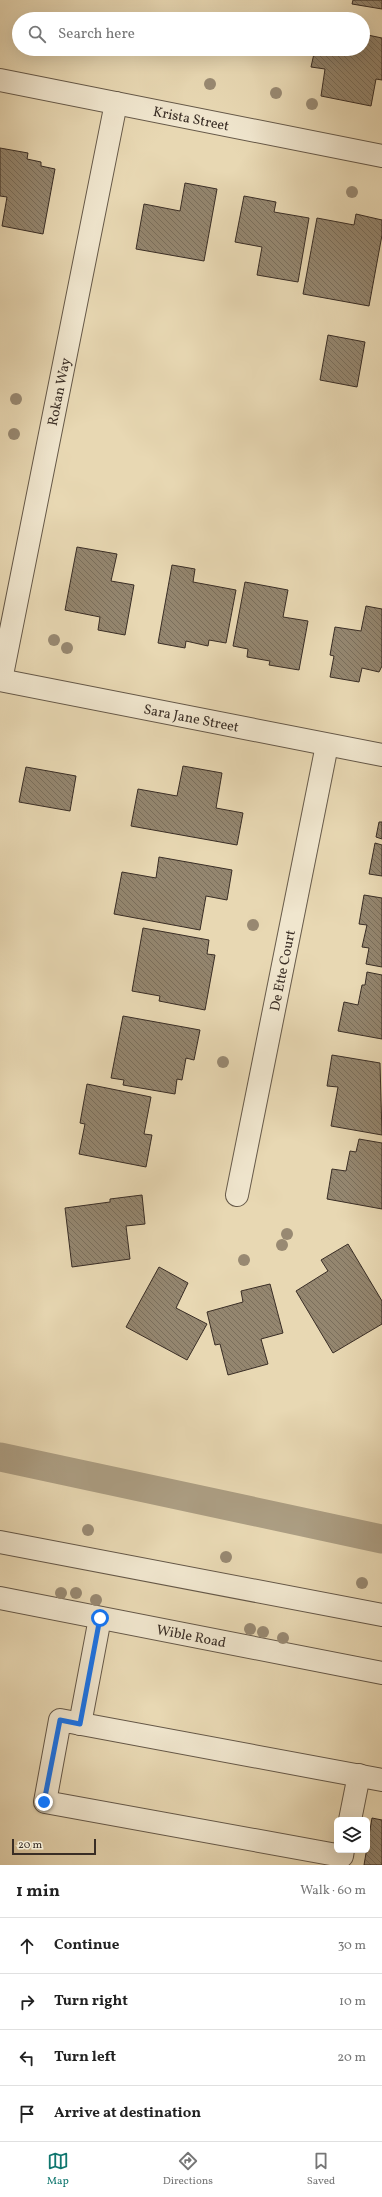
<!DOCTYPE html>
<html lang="en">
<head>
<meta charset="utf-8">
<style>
	:root { --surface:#fff; --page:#f6f6f6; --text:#222; --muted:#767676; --line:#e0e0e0; --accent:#0f766e }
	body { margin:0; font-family:Vollkorn,serif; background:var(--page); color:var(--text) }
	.controls { position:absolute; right:12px; bottom:12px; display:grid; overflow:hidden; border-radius:6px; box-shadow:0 4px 16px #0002 }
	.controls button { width:36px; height:36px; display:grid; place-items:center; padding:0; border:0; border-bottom:1px solid var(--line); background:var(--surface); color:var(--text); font:20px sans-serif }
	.scale { position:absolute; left:12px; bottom:10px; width:84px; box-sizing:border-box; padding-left:4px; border:2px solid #392d25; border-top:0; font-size:11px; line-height:14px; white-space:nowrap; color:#392d25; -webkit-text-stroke:3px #f0e6ce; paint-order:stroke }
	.stop { position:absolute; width:12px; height:12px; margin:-9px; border:3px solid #1a73e8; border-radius:50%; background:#fff }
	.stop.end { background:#1a73e8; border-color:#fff; box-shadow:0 1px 4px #0008 }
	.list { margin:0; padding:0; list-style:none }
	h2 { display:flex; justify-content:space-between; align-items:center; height:52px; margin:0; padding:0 16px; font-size:17px }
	h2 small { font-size:13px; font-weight:400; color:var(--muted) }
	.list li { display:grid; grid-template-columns:26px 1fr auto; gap:12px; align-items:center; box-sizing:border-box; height:56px; padding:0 16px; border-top:1px solid var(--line) }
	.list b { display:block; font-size:15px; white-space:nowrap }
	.list em { font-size:13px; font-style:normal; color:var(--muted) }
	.icon { flex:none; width:22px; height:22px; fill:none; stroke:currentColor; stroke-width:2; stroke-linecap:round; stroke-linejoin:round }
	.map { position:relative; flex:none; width:382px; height:1865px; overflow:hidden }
	.search { position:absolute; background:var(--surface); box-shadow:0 4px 16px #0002; left:12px; right:12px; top:12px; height:44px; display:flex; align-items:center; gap:10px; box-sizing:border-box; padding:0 14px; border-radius:22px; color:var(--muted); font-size:15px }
	.sheet { height:276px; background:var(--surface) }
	nav { display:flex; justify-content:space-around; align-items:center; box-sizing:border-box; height:56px; border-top:1px solid var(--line); background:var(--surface); font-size:11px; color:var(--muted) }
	nav a { display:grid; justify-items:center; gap:2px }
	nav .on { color:var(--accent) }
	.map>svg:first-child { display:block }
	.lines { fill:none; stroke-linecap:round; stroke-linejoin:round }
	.canal { stroke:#ac9e83; stroke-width:29 }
	.building { fill:url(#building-back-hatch); stroke:#392d25 }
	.minor-casing { stroke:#655848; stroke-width:24 }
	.minor { stroke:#f0e6ce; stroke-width:22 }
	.tree { fill:#988972 }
	.route { stroke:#1a73e8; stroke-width:5 }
	.labels { text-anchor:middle; stroke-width:3; stroke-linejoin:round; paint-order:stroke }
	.street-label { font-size:14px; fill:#392d25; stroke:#f0e6ce }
</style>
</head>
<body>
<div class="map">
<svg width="382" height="1865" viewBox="0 0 382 1865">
	<defs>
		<pattern id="building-back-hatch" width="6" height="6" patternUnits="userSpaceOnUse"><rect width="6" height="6" fill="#94866f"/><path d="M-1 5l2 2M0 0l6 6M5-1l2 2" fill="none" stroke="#7a6e5b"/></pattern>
	</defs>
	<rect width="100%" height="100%" fill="#e8d8b3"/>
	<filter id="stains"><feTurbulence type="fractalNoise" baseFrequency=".005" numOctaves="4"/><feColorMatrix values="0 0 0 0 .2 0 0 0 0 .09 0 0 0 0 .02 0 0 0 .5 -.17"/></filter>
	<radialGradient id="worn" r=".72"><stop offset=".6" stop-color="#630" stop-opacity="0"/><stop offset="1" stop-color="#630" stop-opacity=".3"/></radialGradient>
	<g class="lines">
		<!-- canal -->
		<polyline class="canal" points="0,1457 382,1539"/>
	</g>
	<!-- building -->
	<g class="building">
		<polygon points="353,0 382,0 382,9 352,4"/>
		<polygon points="363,34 382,38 382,80 376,79 371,106 321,96 325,69 311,67 315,49 363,49"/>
		<polygon points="0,148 28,153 27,159 41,162 41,166 55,169 43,234 2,226 7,197 0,196"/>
		<polygon points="185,183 217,189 204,261 136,249 144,204 180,211"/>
		<polygon points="244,196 276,202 274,212 309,218 298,282 257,275 262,247 235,242"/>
		<polygon points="356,214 382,220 382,235 369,306 303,294 317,218 354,225"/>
		<polygon points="328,335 365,342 357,387 320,380"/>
		<polygon points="77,547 117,554 111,581 134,585 125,635 98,630 100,617 65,610"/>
		<polygon points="172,565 195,569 193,582 236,590 226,643 209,640 208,646 186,641 185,648 158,643"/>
		<polygon points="245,582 288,590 283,617 308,621 299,670 269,665 270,661 247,657 248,649 233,646"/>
		<polygon points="366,606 382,609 382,666 379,672 362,668 359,682 330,677 334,656 330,655 335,627 361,631"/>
		<polygon points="183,766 222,773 216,808 243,813 237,845 131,826 138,789 177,796"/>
		<polygon points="26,767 76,776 70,811 19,802"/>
		<polygon points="379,822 382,822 382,839 376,837"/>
		<polygon points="375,843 382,845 382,876 369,874"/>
		<polygon points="159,857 232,870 227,900 206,896 200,930 114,914 122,872 156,878"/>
		<polygon points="364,895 382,898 382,967 366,964 369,948 362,947 367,925 359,924"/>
		<polygon points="143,928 209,940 207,954 215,955 205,1010 159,1001 160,996 132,991"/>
		<polygon points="367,972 382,975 382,1039 338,1031 344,1002 358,1005 362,985 365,985"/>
		<polygon points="123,1016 200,1030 194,1060 186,1058 182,1080 177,1079 175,1094 123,1085 124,1080 111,1078"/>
		<polygon points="332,1055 380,1063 382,1135 331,1126 338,1087 327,1086"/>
		<polygon points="87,1084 151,1097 144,1134 152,1135 146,1167 79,1154 85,1124 80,1123"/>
		<polygon points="359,1139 382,1143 382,1209 327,1199 332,1169 346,1171 350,1151 356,1152"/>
		<polygon points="142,1195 145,1224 126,1226 130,1259 72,1267 65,1208 110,1202 110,1199"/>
		<polygon points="348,1244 382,1301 382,1324 333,1353 296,1291 328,1271 321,1260"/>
		<polygon points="159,1267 188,1283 176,1308 207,1324 187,1360 126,1327"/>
		<polygon points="270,1284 283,1333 261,1339 268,1364 228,1375 220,1344 215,1345 207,1312 243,1302 241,1291"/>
		<polygon points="372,1818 382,1820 382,1865 364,1865"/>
	</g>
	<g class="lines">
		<defs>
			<g id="minor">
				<path id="s1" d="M0 80 382 156"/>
				<path id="s2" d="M0 680 382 755"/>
				<path id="s3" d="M1 680 116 103"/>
				<path id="s4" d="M237 1195 327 745"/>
				<polyline points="0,1542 382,1615"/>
				<path id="s5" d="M0 1598 382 1673"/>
				<polyline points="80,1724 100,1618"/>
				<polyline points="350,1820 359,1775"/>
				<polyline points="343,1850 342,1856 45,1802 60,1720 382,1780"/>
			</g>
		</defs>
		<!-- minor casing -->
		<use href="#minor" class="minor-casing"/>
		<!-- minor -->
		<use href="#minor" class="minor"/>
	</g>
	<!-- trees -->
	<g class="tree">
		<circle cx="210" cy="84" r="6"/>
		<circle cx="276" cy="93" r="6"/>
		<circle cx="312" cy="104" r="6"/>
		<circle cx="352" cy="192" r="6"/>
		<circle cx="16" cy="399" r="6"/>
		<circle cx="14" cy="434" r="6"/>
		<circle cx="54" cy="640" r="6"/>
		<circle cx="67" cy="648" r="6"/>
		<circle cx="253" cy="925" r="6"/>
		<circle cx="223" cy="1062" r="6"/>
		<circle cx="287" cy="1234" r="6"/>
		<circle cx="282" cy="1245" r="6"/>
		<circle cx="244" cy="1260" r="6"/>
		<circle cx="88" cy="1530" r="6"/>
		<circle cx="226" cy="1557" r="6"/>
		<circle cx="362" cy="1583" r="6"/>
		<circle cx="61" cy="1593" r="6"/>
		<circle cx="76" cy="1593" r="6"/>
		<circle cx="96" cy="1600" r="6"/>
		<circle cx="250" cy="1629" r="6"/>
		<circle cx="263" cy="1632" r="6"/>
		<circle cx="283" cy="1638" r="6"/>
	</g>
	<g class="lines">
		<!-- route -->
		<polyline class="route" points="44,1802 60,1720 80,1724 100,1618"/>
	</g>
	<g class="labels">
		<!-- street labels -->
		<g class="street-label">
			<text dy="5" stroke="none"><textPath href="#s1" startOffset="195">Krista Street</textPath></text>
			<text dy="5" stroke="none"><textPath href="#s3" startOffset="294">Rokan Way</textPath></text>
			<text dy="5" stroke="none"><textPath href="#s2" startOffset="195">Sara Jane Street</textPath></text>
			<text dy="5" stroke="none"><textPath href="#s4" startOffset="229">De Ette Court</textPath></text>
			<text dy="5" stroke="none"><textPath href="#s5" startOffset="195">Wible Road</textPath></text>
		</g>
	</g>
	<rect width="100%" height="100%" filter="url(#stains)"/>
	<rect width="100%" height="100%" fill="url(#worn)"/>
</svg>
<div class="controls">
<button><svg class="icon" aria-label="layers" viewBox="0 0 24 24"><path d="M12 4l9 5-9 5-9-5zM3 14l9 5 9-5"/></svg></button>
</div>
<div class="scale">20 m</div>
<div class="stop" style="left:100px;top:1618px"></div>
<div class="stop end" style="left:44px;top:1802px"></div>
<div class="search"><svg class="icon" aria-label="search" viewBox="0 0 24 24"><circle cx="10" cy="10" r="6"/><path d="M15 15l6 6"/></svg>Search here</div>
</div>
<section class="sheet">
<h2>1 min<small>Walk · 60 m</small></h2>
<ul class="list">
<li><svg class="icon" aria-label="ahead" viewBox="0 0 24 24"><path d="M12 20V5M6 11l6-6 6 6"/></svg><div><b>Continue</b></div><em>30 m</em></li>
<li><svg class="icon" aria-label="right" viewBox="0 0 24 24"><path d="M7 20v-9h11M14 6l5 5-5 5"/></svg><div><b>Turn right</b></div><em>10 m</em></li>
<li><svg class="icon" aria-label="left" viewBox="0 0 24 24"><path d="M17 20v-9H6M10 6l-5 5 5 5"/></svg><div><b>Turn left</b></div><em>20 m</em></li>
<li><svg class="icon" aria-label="arrive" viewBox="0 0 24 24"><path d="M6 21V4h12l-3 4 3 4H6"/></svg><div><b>Arrive at destination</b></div></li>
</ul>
</section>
<nav>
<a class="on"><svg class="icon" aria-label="map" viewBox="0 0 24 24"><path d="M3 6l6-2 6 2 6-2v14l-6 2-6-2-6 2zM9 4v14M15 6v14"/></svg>Map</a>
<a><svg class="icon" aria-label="directions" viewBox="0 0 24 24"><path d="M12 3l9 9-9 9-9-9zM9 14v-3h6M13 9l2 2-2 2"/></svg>Directions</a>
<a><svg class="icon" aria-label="saved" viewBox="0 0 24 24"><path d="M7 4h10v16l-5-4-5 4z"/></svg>Saved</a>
</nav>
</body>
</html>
